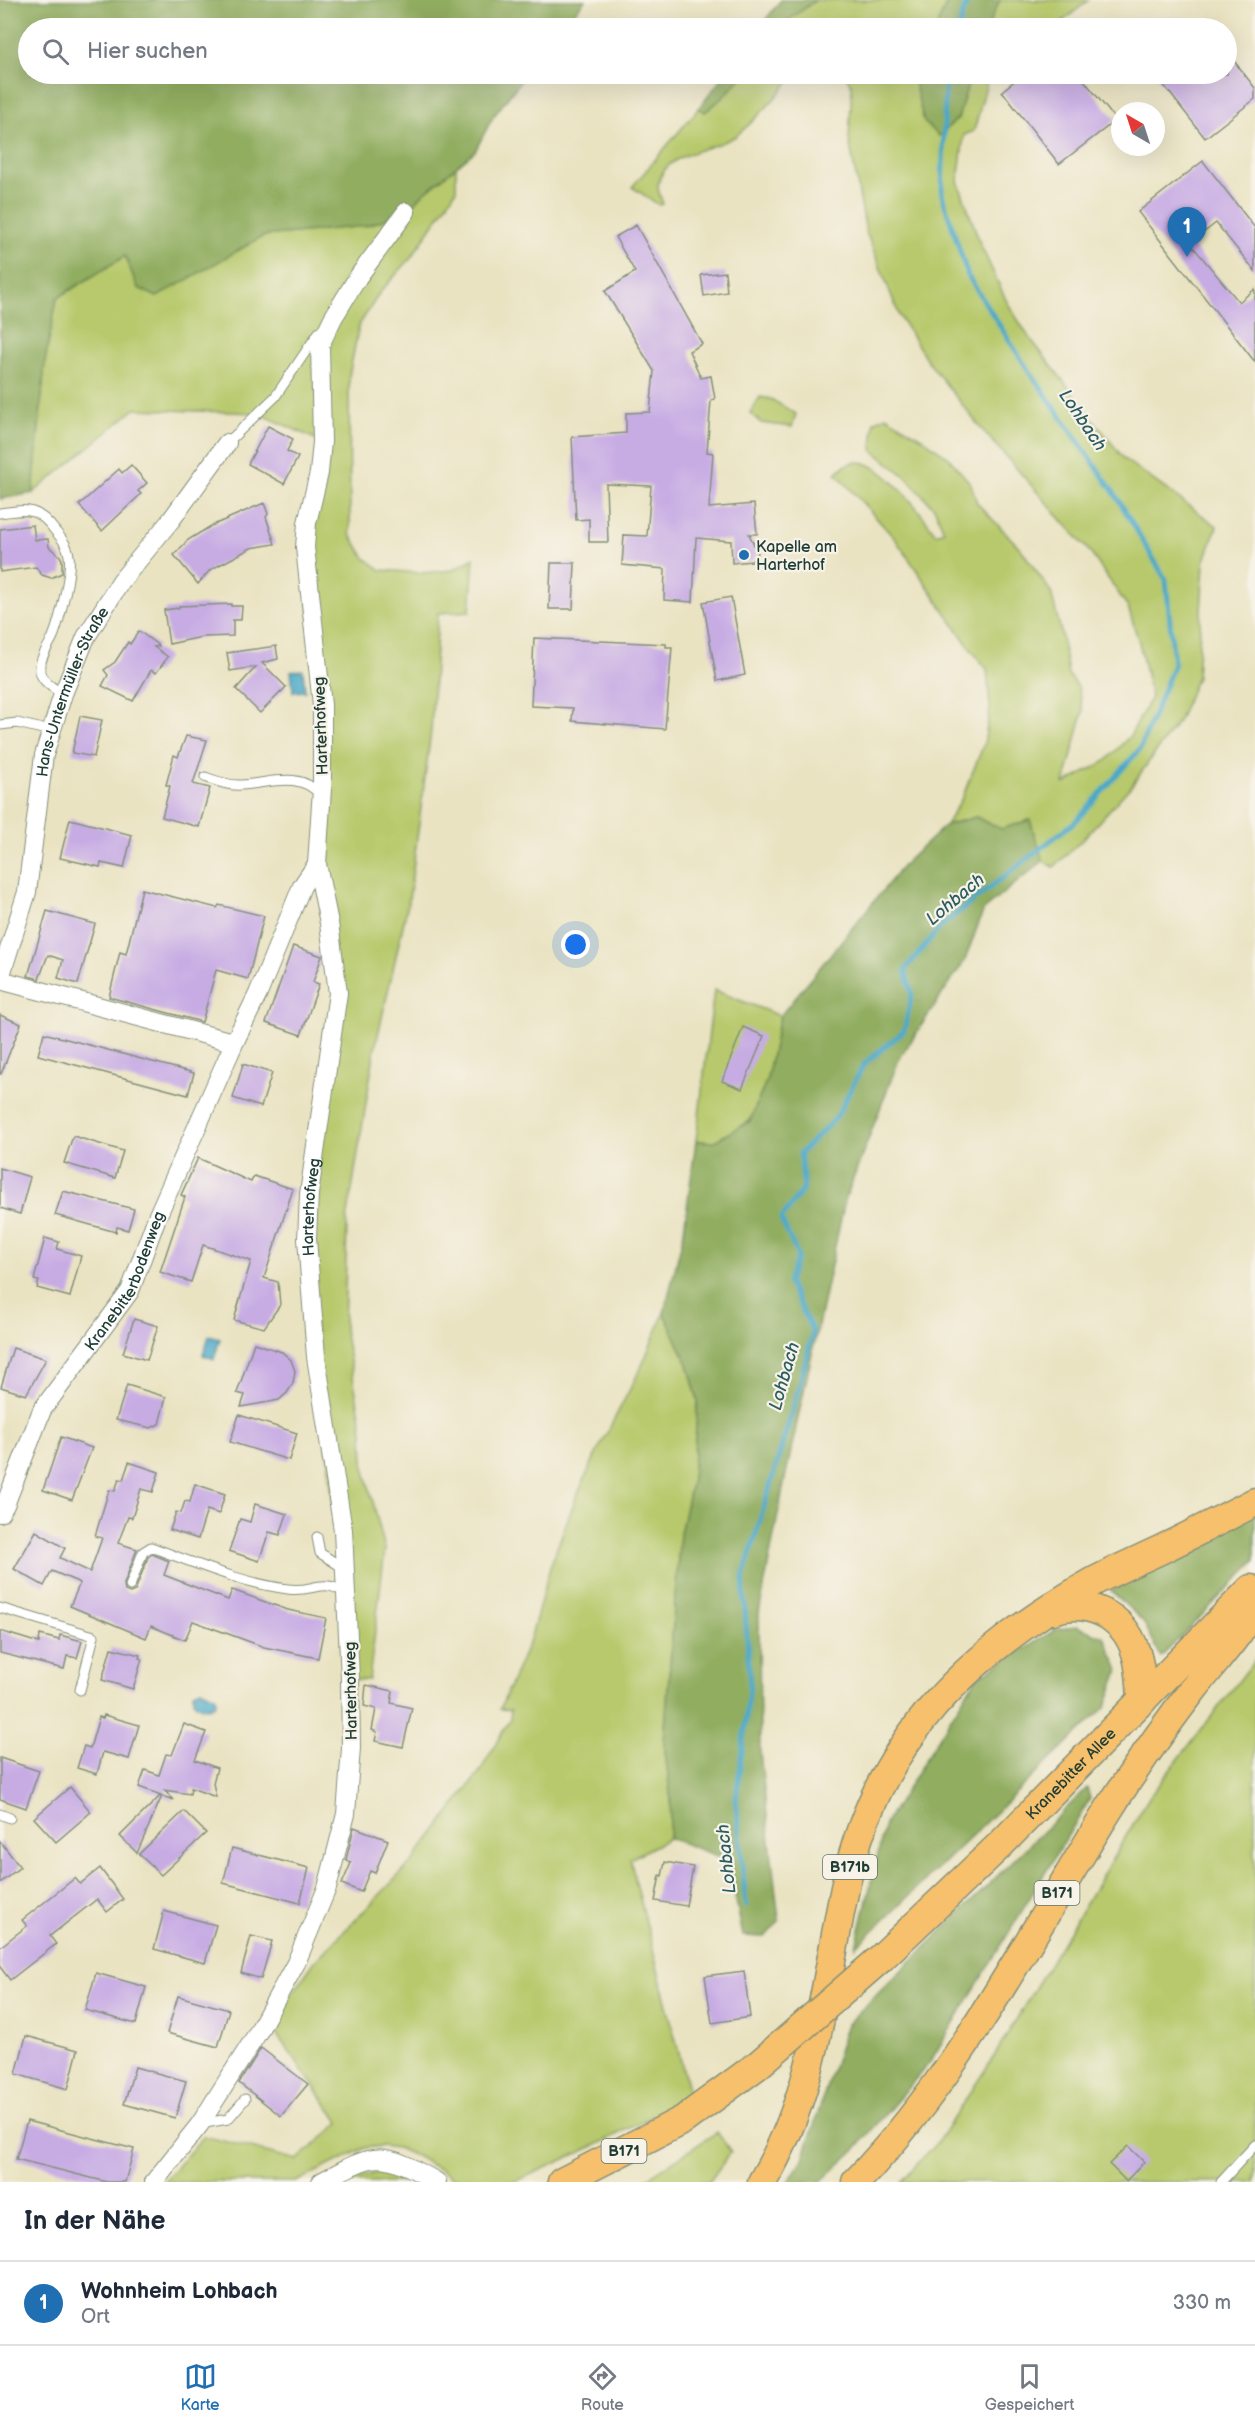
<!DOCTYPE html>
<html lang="de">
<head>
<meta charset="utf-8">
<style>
	:root { --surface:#fff; --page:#f6f6f7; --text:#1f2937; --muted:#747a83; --line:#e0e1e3; --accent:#1f6fb2 }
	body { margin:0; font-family:"Balsamiq Sans",sans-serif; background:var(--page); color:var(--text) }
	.compass { position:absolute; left:1111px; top:102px; width:54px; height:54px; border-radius:50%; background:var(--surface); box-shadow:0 6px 24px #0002; rotate:321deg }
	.you { position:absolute; left:576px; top:945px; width:21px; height:21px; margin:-15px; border:4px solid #fff; border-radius:50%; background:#1a73e8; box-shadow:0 0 0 9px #1a73e833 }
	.badge { display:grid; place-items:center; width:39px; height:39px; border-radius:50%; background:var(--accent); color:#fff; font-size:20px; font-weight:700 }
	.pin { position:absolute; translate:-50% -50px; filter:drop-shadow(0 2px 3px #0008) }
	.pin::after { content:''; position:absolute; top:32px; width:21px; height:18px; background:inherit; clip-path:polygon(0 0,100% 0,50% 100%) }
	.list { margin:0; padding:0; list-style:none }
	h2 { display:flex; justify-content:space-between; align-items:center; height:78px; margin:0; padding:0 24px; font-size:26px }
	h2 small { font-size:20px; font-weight:400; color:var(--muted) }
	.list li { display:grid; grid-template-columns:39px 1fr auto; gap:18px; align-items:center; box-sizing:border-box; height:84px; padding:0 24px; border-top:2px solid var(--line) }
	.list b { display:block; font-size:22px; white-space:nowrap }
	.list p { margin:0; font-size:20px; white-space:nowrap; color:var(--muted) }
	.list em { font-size:20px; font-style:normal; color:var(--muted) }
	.icon { flex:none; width:33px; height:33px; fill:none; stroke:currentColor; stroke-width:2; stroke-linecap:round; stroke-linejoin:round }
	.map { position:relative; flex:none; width:1255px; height:2182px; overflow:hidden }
	.search { position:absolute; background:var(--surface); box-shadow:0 6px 24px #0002; left:18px; right:18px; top:18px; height:66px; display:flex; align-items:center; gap:15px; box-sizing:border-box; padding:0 21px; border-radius:33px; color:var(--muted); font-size:22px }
	.sheet { height:162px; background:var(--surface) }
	nav { display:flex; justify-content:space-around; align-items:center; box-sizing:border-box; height:84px; border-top:2px solid var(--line); background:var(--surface); font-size:16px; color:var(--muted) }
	nav a { display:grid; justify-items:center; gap:3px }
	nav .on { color:var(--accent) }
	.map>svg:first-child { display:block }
	.green { fill:#b7c96c; stroke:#6b8350; stroke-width:1.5 }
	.forest { fill:#91ad60; stroke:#58754a; stroke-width:1.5 }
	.water { fill:#49a8c8; stroke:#34727e; stroke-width:1.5 }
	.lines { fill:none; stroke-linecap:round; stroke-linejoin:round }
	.stream { stroke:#49a8c8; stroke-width:5 }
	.building { fill:#c7ace4 }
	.lane-casing { stroke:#84907b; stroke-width:11 }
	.street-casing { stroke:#84907b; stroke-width:20 }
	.primary-casing { stroke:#84907b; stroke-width:31 }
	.lane { stroke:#fff; stroke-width:9 }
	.street { stroke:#fff; stroke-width:18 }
	.primary { stroke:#f7c06c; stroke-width:28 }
	.primary-bridge-casing { stroke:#84907b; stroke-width:31; stroke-linecap:butt }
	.primary-bridge { stroke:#f7c06c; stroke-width:28 }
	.poi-dot { fill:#1f6fb2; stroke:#f7f3e8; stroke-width:2 }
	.labels { text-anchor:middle; stroke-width:4.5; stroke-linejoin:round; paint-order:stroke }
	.shield { fill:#f7f3e8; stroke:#60746a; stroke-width:1.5 }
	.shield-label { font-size:15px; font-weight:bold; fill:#1f3d34 }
	.poi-label { font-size:16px; fill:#1f3d34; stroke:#f7f3e8; text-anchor:start }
	.street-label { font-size:16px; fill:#1f3d34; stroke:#f7f3e8 }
	.water-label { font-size:18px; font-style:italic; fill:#2c5d60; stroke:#f7f3e8 }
</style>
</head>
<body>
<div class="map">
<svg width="1255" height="2182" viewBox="0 0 1255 2182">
	<rect width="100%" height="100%" fill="#f7f3e8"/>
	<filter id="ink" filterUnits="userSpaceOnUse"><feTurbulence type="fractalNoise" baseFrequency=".0167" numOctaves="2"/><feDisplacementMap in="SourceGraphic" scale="12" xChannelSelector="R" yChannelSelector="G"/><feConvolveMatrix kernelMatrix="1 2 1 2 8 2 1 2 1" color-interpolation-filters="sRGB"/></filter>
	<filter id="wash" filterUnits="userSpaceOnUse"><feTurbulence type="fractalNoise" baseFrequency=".008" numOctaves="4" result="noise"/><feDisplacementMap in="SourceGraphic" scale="24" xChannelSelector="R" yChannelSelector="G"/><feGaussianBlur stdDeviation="1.35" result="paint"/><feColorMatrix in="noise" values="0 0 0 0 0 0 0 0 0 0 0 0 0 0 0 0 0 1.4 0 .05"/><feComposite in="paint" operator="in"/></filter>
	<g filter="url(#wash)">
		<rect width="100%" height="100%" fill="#eae3c2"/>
		<!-- green -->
		<g class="green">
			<polygon points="816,0 948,0 936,28 777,28"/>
			<polygon points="1000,0 1089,0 1054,28 987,28"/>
			<path d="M745 74H795C778 95 758 118 737 135 716 151 662 150 658 186 658 191 661 199 663 204L659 205 632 187 699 108 705 112 722 98Z"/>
			<path d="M845 74H917L914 81 958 118 971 74H998L987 82 974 131 964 135 958 181 981 246 1007 302 1026 333 1124 459 1217 526 1204 563 1197 677 1179 720 1132 785 1083 839 1054 867 1043 861 1029 820 1001 829 976 817 946 825 962 798 984 744 990 708 987 669 972 651 896 540 836 473C842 468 848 462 857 462 883 461 922 514 936 534L944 531 935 509 904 475 872 450 874 422 886 416 922 438 948 457 971 484 977 503 1021 549 1051 592 1061 632 1068 674 1078 687 1083 712 1064 784 1106 761 1130 736 1151 697 1139 642 1128 607 1090 552 979 426 927 360 900 317 866 232 849 139 852 86Z"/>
			<polygon points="456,167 456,190 446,206 411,258 381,291 359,325 349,376 350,534 365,558 381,570 422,573 453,570 474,558 470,611 438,613 431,731 409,899 375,1048 347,1220 344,1329 363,1431 364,1467 385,1549 369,1680 350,1679 307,1239 338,993 329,923 322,789 305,547 322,442 258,413 135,409 33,493 45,361 57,298 125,256 138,288 157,297 263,236 365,226 406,212 424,193"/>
			<polygon points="760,397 771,399 796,414 792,427 761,423 750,413"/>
			<polygon points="714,990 780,1016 767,1079 750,1121 713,1142 696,1141"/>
			<polygon points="664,1313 688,1364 698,1401 692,1479 680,1534 664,1742 671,1801 669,1838 630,1859 690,2097 596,2145 514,2182 461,2182 416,2156 398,2148 382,2146 364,2148 296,2182 163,2182 204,2136 297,2160 340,2123 270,2025 315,1961 411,1863 479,1773 510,1719 511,1710 500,1709 531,1637 551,1564 575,1500 596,1454 641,1368"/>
			<polygon points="1255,1660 1255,2182 901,2182 939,2140 995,2055 1150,1796"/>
			<polygon points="717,2132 731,2152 709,2182 642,2182"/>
			<polygon points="382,2172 402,2182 341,2182 342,2181"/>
		</g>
		<!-- forest -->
		<g class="forest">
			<polygon points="0,0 585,0 562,28 28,28 28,74 526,74 493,117 475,151 424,193 406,212 365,226 263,236 157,297 138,288 125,256 57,298 45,361 33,493 0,499"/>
			<polygon points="781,0 816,0 777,28 759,28"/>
			<polygon points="948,0 1000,0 987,28 936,28"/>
			<polygon points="725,74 745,74 722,98 705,112 699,108"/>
			<polygon points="917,74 971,74 958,118 939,136 924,122 914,81"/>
			<polygon points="976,817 1001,829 1030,820 1043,861 984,909 965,960 899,1059 845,1200 784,1483 759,1613 760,1753 779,1921 765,1937 743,1936 728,1860 669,1838 671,1801 664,1742 680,1534 692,1479 698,1401 688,1364 664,1313 683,1237 696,1141 713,1142 750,1121 767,1079 780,1016 906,862 946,825"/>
			<polygon points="1255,1512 1255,1561 1161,1657 1143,1621 1111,1591"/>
			<polygon points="1077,1626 1104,1637 1119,1670 1106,1706 856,1947 885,1824 976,1678 1055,1630"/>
			<polygon points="1087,1788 1090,1799 930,2062 852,2153 820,2182 788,2182 803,2159 847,2024"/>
		</g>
		<!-- water -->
		<g class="water">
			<polygon points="303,670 305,691 293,692 291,671"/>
			<polygon points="209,1336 220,1339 214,1359 203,1355"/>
			<path d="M201 1689 215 1696 216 1703C209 1711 200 1708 193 1701V1692Z"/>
		</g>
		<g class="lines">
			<!-- stream -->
			<g class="stream">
				<polyline points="959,28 963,12 969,0"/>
				<polyline points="746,1906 736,1800 750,1684 743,1578 797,1395 813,1332 788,1282 798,1256 781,1219 804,1188 800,1153 836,1118 864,1064 904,1031 912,994 905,970 942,925 1077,820 1140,749 1174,664 1166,580 1115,494 1025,365 968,276 942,195 945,90 949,74"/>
			</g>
		</g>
		<g id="blocks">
			<!-- building -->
			<g class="building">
				<polygon points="1227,52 1255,88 1255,99 1205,138 1155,74 1227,74"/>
				<polygon points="1023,74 1079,74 1116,120 1059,164 1002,91"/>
				<polygon points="1203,161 1255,228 1255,271 1216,223 1190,243 1239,302 1255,289 1255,362 1138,212"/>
				<polygon points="636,225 702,344 689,351 701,378 711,376 715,399 711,400 707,452 713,453 709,508 754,504 757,534 749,534 758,553 752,561 732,563 731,541 696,538 693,602 664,600 665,569 622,565 624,535 647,536 651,486 606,484 608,542 589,542 589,519 576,520 572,437 626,433 626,413 650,412 654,371 605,291 635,272 615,237"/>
				<polygon points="725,272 727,292 704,296 701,275"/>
				<polygon points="268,426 293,439 287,451 298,457 284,484 248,464"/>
				<polygon points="131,465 147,483 138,491 141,494 102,531 79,505 119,469 122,473"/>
				<polygon points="264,503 268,514 266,517 275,544 251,548 210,570 198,584 174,555 188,540 211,526"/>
				<polygon points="33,525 35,540 48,539 49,547 60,556 62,560 62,573 51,578 42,575 36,567 0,572 0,529"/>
				<polygon points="551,563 575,563 573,609 549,609"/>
				<polygon points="731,597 745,675 717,681 703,602"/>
				<polygon points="231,604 231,606 242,606 241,620 233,620 233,636 202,637 169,644 164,610 179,608 179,606"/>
				<polygon points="139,631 159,646 154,647 168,657 156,673 151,670 133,701 102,686 108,675 104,670 115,662 128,642 130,644"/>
				<polygon points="534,638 666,644 666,647 672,647 665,729 572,721 573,708 531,706"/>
				<polygon points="276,646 278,659 262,663 286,687 260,713 236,689 256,667 230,671 227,653"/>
				<polygon points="80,716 102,720 94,757 72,753"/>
				<polygon points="186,736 207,740 193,784 210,788 199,827 162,817 170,786 166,785 174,755 178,757"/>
				<polygon points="70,819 132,835 124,868 101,863 100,867 60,858"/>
				<polygon points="142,889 217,908 219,905 264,916 248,979 216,970 202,1022 109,997 120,952 126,954"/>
				<polygon points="47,911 95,924 78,984 58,978 63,960 48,955 39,979 28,976"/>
				<polygon points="293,946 322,956 313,982 319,984 301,1035 266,1023"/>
				<polygon points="0,1015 21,1024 1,1074 0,1074"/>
				<polygon points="743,1027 764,1036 742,1089 722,1081"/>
				<polygon points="44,1033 194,1073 188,1095 38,1055"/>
				<polygon points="243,1064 272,1073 261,1107 233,1098"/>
				<polygon points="73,1136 123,1151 115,1178 64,1163"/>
				<polygon points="198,1158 251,1182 254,1176 293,1189 264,1278 278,1282 280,1305 264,1328 234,1320 251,1261 203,1245 191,1282 160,1272 185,1197 181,1195"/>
				<polygon points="0,1168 30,1177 20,1214 0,1208"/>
				<polygon points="63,1191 134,1209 128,1230 117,1227 116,1232 55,1215"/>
				<polygon points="45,1238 59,1242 57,1249 81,1256 70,1297 37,1288 39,1281 34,1280"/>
				<polygon points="134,1319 158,1326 147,1360 123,1353"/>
				<polygon points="254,1343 282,1352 291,1360 295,1371 293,1383 287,1393 279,1400 241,1407 245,1395 237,1393"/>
				<polygon points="13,1348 46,1359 26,1395 1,1387"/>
				<polygon points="127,1385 166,1397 159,1424 151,1428 116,1420"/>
				<polygon points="239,1415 297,1433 289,1460 230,1442"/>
				<polygon points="61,1437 92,1448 72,1500 43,1490"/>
				<polygon points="129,1462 159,1472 153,1492 141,1489 132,1518 128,1517 118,1543 137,1549 124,1584 125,1591 130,1593 135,1591 148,1557 152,1554 169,1561 164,1575 228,1600 232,1590 288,1610 326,1618 318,1658 264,1647 193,1621 185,1640 151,1626 146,1638 70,1606 80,1583 52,1571 44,1586 14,1569 36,1531 65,1548 60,1558 90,1572 102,1538 95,1536 109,1490 115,1491 119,1479 123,1480"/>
				<polygon points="195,1484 225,1494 219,1514 207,1510 198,1539 170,1530 176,1512 181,1513 185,1501 190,1502"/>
				<polygon points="255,1504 287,1514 280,1535 269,1532 259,1561 229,1551 240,1519 250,1522"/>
				<polygon points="0,1631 39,1643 40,1635 59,1640 60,1635 82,1641 77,1658 67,1656 64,1669 0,1653"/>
				<polygon points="111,1648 140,1655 139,1658 142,1659 133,1689 102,1680"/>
				<polygon points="366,1685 393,1691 391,1703 412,1708 403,1747 375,1741 377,1732 372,1730 376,1709 364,1706"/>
				<polygon points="104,1715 139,1725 129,1759 103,1752 97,1774 77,1768 84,1746 90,1748 99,1717 103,1718"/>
				<polygon points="184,1724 206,1732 195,1760 217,1768 213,1783 216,1797 191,1788 190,1794 164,1790 174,1800 162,1796 137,1853 120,1836 161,1795 139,1787 145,1770 159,1775 166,1754 172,1755"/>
				<polygon points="0,1758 39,1771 26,1808 0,1799"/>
				<polygon points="70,1787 91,1812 56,1842 34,1818"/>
				<polygon points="184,1811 206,1833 161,1875 139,1854"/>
				<polygon points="354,1827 388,1840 375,1873 370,1871 361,1892 342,1884 351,1863 346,1860"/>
				<polygon points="0,1841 20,1867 0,1883"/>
				<polygon points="232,1848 309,1868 300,1903 223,1883"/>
				<polygon points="665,1862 693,1867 686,1906 655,1901 660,1875 662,1876"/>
				<polygon points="100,1868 123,1899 107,1912 97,1899 50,1936 56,1944 10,1980 0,1967 0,1947 27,1926 22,1920 75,1878 80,1884"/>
				<polygon points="164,1911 216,1925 205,1963 154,1949"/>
				<polygon points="251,1936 272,1941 261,1979 241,1973"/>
				<polygon points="744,1971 750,2017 712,2023 705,1976"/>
				<polygon points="96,1973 146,1987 136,2024 85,2010"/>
				<polygon points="178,1996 229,2010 218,2047 167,2033"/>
				<polygon points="26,2036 78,2050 68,2089 16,2074"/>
				<polygon points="261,2048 308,2084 281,2116 239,2083"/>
				<polygon points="135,2067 186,2081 175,2118 124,2104"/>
				<polygon points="27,2121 134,2149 125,2182 107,2182 16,2159"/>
				<polygon points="1128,2146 1144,2162 1126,2181 1109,2164"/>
			</g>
		</g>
	</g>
	<g filter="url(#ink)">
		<use href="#blocks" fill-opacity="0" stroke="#84907b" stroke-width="1.5"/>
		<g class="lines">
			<defs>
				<g id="lane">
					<polyline points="227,443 275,397 319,332"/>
					<path d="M0 513C28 509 38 507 56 532 62 539 68 546 69 556 72 572 59 622 53 637 48 647 38 661 40 672 43 683 55 689 63 694"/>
					<polyline points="0,725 17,723 51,731"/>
					<path d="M205 777C216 781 229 786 241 785 268 784 300 770 320 795"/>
					<polyline points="317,1537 320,1553 345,1569"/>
					<path d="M130 1586 143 1552 151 1547C195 1563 241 1583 288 1589 313 1593 321 1577 345 1593"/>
					<polyline points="0,1608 94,1636 80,1690"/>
					<polyline points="0,1814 10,1818"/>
					<polyline points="200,2124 228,2119 245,2099"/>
					<polyline points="1221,2182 1255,2145"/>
				</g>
				<g id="street">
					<path id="s1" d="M0 978 27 892 44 755 63 694 86 637 121 581 171 520 227 443"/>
					<polyline points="0,980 225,1040 235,1041"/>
					<path id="s2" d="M0 1513 5 1505 42 1410 130 1291 157 1217 235 1041 258 994 302 886 317 864"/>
					<path id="s3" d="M154 2182 200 2124 257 2034 296 1963 327 1888 346 1814 351 1748 350 1679 343 1530 316 1357 307 1239 309 1194 338 993 329 923 317 864 322 789V705L305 547 307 523 319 473 322 442 320 345 333 318 358 277 406 212"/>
					<path d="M321 2182C377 2151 381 2150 437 2182"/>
				</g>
				<g id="primary">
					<path d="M1053 1610C1087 1598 1123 1615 1135 1650 1141 1666 1141 1684 1142 1701"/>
					<path id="s4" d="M880 1959 1001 1844 1251 1589"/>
					<polyline points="562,2182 683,2120 758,2065"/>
					<path d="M762 2182C817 2091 824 1985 846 1883 877 1740 969 1652 1093 1582 1115 1570 1139 1560 1162 1549 1193 1534 1224 1518 1255 1502"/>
					<path d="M856 2182C964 2070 1033 1928 1116 1798 1141 1760 1167 1723 1195 1687 1209 1669 1224 1652 1238 1633 1245 1624 1249 1612 1255 1601"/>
				</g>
			</defs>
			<!-- lane casing -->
			<use href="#lane" class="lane-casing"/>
			<!-- street casing -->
			<use href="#street" class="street-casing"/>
			<!-- primary casing -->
			<use href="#primary" class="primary-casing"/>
			<!-- lane -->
			<use href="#lane" class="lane"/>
			<!-- street -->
			<use href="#street" class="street"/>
			<!-- primary -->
			<use href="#primary" class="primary"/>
			<defs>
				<polyline id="primary-bridge" points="758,2065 880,1959"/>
			</defs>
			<!-- primary-bridge casing -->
			<use href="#primary-bridge" class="primary-bridge-casing"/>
			<!-- primary-bridge -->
			<use href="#primary-bridge" class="primary-bridge"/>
		</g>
	</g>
	<!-- markers -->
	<circle class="poi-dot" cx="744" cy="555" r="6"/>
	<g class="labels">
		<!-- shield labels -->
		<g class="shield">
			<rect x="823" y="1855" width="54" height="24" rx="4.5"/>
			<rect x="1034.5" y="1881" width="45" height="24" rx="4.5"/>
			<rect x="601.5" y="2139" width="45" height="24" rx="4.5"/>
		</g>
		<g class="shield-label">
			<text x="850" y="1872">B171b</text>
			<text x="1057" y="1898">B171</text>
			<text x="624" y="2156">B171</text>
		</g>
		<!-- poi labels -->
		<g class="poi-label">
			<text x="756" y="552">Kapelle am<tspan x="756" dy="18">Harterhof</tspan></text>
		</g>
		<!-- street labels -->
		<g class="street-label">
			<text dy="6" stroke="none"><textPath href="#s1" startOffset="297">Hans-Untermüller-Straße</textPath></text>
			<text transform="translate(320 726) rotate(-92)" y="6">Harterhofweg</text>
			<text dy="6" stroke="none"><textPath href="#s3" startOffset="1029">Harterhofweg</textPath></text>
			<text dy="6" stroke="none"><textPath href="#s2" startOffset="266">Kranebitterbodenweg</textPath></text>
			<text transform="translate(350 1691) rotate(-91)" y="6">Harterhofweg</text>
			<text dy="6" stroke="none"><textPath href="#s4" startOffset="266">Kranebitter Allee</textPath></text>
		</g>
		<!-- water labels -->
		<g class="water-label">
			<text transform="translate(1083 420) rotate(56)" y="6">Lohbach</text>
			<text transform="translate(955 899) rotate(-40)" y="6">Lohbach</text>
			<text transform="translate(784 1376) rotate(-74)" y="6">Lohbach</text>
			<text transform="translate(726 1859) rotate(-96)" y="6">Lohbach</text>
		</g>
	</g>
</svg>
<svg class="compass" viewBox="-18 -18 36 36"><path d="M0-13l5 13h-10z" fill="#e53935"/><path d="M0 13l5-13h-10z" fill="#747a83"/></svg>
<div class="you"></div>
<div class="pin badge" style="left:1187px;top:257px">1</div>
<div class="search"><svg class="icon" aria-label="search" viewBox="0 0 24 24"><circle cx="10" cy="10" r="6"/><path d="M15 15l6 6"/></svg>Hier suchen</div>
</div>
<section class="sheet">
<h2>In der Nähe<small></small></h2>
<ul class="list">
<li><span class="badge">1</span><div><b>Wohnheim Lohbach</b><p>Ort</p></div><em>330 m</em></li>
</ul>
</section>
<nav>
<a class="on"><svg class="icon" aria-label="map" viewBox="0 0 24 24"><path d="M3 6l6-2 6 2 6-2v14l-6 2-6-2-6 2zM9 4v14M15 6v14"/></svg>Karte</a>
<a><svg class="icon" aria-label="directions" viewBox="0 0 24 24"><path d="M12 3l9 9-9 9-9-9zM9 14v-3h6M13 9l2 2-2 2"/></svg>Route</a>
<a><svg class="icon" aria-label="saved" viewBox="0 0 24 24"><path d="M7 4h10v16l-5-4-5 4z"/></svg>Gespeichert</a>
</nav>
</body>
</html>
